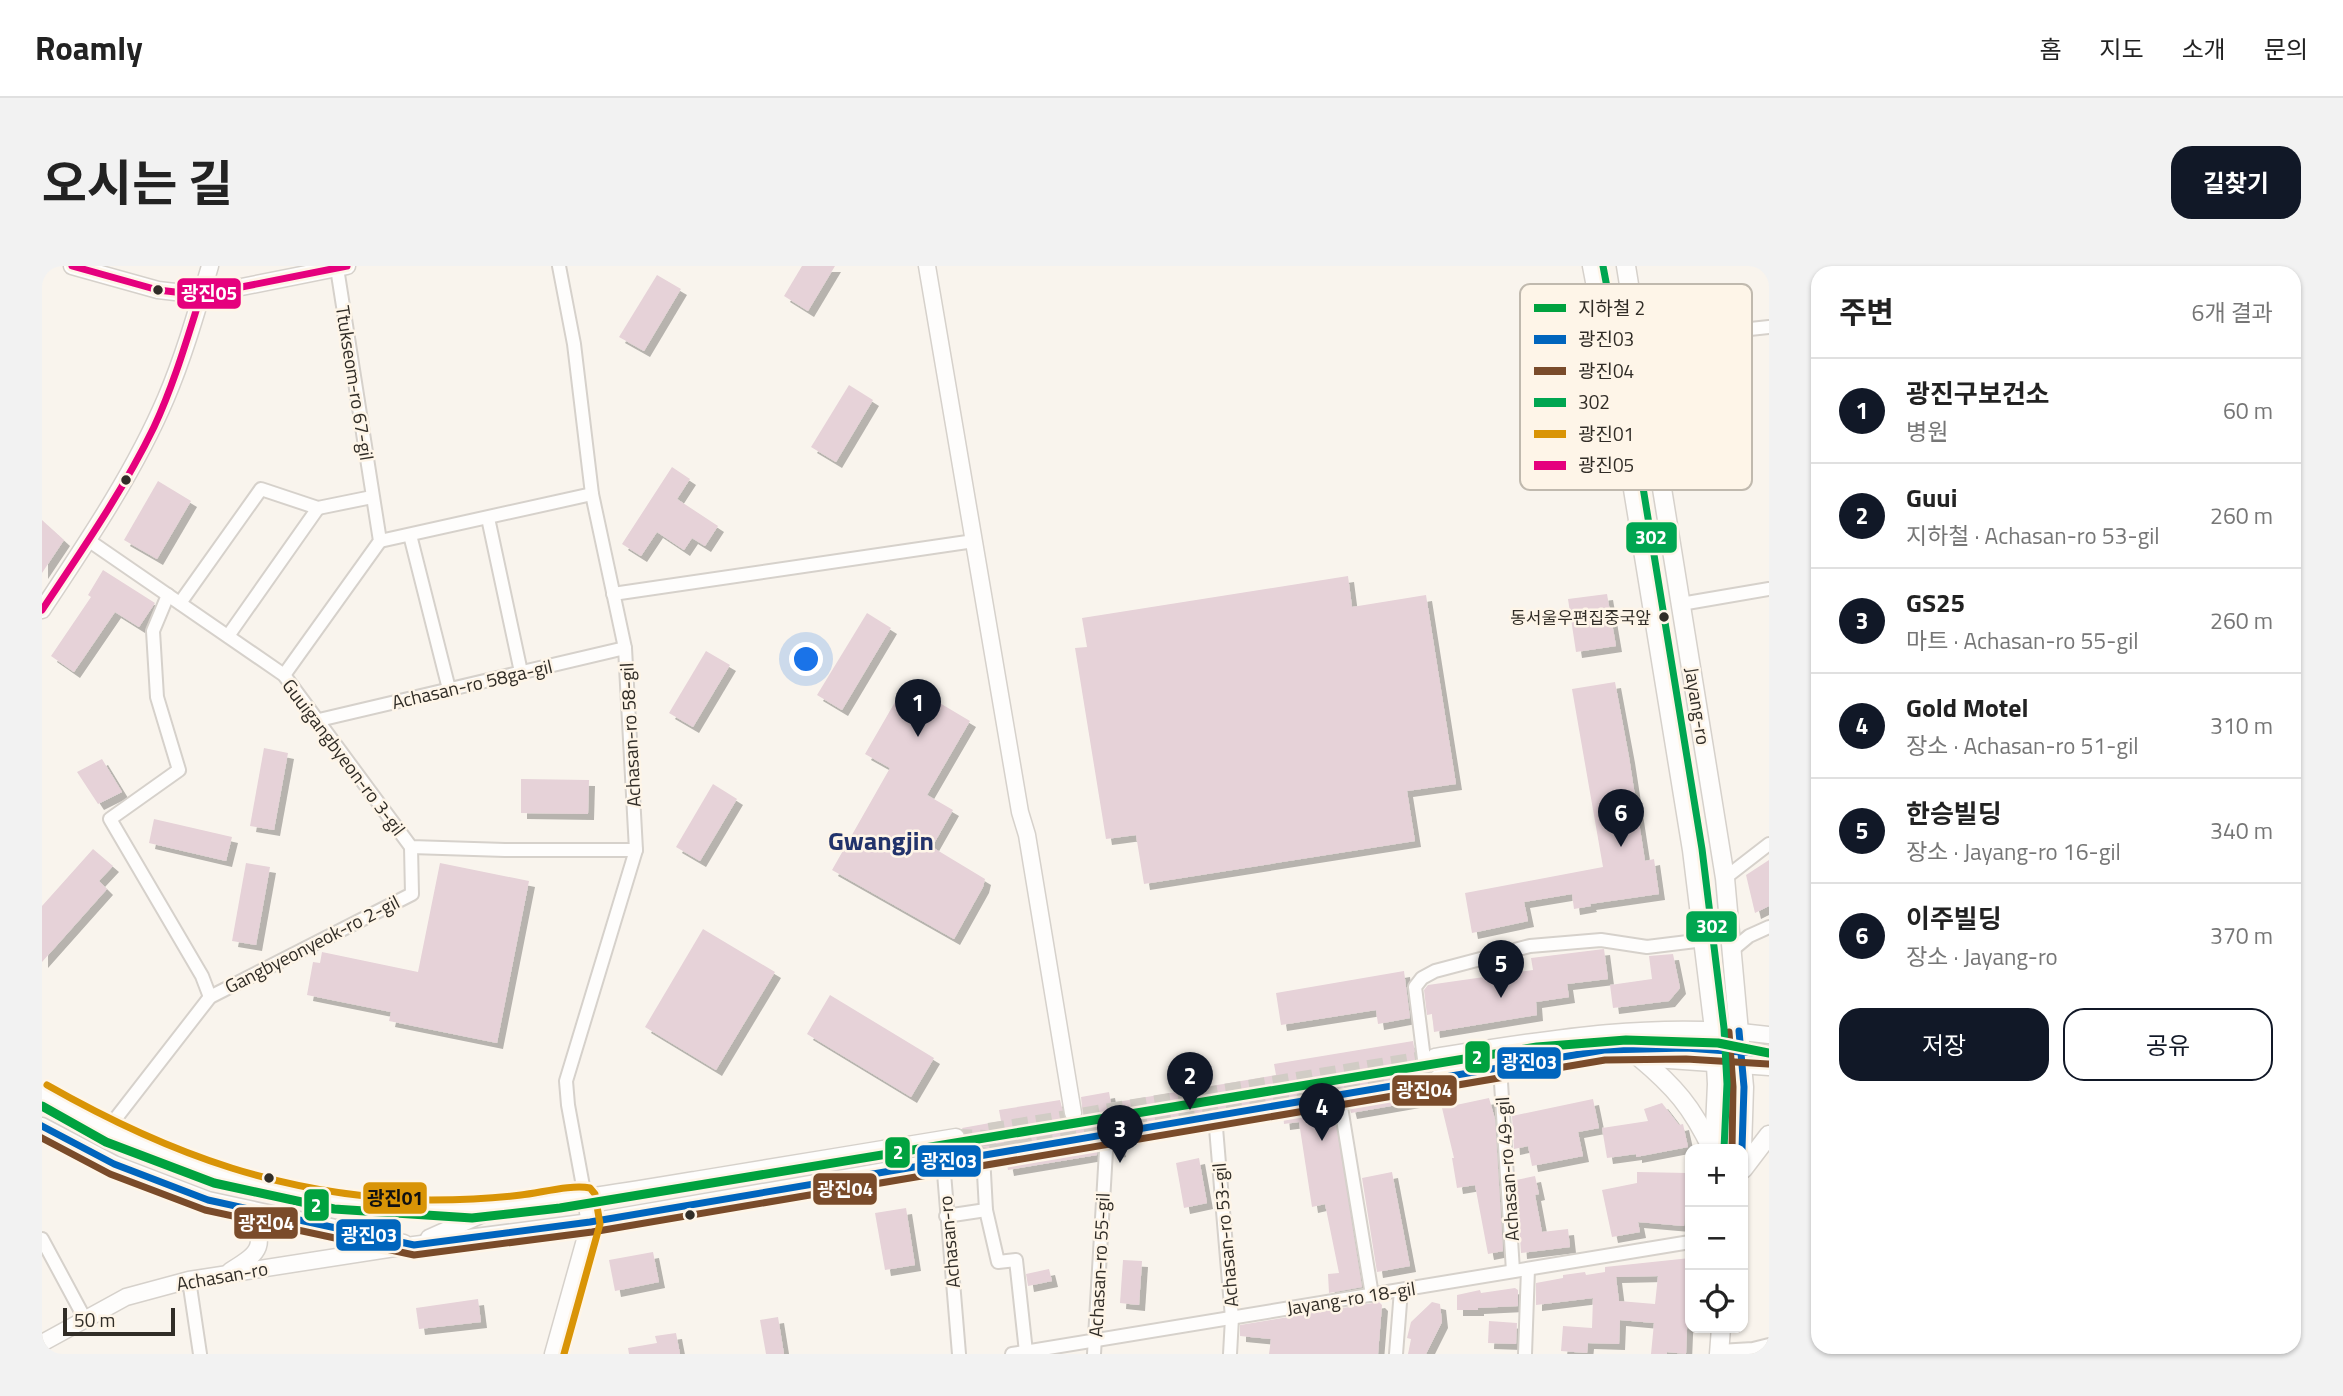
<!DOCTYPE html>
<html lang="ko">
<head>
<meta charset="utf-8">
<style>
	:root { --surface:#fff; --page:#f2f2f2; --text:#222; --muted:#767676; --line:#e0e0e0; --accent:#111827 }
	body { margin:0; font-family:"Titillium Web","Noto Sans KR",sans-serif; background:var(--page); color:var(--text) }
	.controls { position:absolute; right:21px; bottom:21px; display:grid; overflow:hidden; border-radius:14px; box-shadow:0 2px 5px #0004 }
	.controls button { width:63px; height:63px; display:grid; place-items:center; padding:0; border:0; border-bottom:2px solid var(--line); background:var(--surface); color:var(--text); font:35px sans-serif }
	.scale { position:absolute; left:21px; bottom:18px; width:112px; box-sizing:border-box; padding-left:7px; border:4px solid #312d27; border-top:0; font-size:19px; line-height:24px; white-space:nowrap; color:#312d27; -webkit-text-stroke:5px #fef5e8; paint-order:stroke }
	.you { position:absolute; left:765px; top:394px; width:24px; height:24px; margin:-18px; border:5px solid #fff; border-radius:50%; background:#1a73e8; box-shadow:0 0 0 10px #1a73e833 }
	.badge { display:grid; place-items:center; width:46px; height:46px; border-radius:50%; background:var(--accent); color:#fff; font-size:23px; font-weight:700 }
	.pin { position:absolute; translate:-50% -58px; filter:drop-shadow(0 2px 4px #0008) }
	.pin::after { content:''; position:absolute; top:37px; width:24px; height:21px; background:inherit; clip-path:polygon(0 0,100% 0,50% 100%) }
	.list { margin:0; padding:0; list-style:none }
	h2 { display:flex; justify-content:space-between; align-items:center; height:91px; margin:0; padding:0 28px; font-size:30px }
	h2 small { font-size:23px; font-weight:400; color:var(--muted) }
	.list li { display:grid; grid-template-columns:46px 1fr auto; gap:21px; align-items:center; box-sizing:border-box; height:105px; padding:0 28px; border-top:2px solid var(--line) }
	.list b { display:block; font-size:26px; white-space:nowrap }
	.list p { margin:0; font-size:23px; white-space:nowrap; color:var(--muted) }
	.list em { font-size:23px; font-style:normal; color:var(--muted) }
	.actions { display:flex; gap:14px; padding:21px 28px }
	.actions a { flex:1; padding:16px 0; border:2px solid var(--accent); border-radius:21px; text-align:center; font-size:24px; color:var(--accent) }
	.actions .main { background:var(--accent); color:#fff }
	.icon { flex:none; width:38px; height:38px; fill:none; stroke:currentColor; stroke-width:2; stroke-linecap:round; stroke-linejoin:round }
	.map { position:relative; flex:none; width:1727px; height:1088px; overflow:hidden; border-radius:21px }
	header { display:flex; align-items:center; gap:42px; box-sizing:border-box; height:98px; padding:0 35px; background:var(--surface); border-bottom:2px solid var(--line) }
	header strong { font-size:33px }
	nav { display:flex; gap:38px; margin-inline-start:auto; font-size:24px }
	.intro { display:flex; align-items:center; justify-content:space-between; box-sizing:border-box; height:168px; padding:0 42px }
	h1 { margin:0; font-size:49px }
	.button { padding:18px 32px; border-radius:21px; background:var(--accent); color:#fff; font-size:24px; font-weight:700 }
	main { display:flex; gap:42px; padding:0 42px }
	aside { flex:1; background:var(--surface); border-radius:21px; box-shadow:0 2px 5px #0004 }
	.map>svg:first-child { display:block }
	.building { fill:#e6d2d8; fill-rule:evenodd; filter:url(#shadow) }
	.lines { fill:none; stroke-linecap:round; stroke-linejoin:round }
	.secondary-tunnel { stroke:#d1ccc5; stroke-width:16; stroke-dasharray:16 8; stroke-linecap:butt }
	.street-casing { stroke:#d6d1cb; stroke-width:16 }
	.secondary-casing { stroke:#d6d1cb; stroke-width:19 }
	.primary-casing { stroke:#d6d1cb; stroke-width:21 }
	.street { stroke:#fefdfc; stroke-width:12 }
	.secondary { stroke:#fefdfc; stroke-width:16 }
	.primary { stroke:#fefdfc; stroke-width:18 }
	.bus-1-casing { stroke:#fef5e8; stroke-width:12 }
	.bus-2-casing { stroke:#fef5e8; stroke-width:12 }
	.bus-3-casing { stroke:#fef5e8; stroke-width:12 }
	.bus-4-casing { stroke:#fef5e8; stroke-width:12 }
	.bus-5-casing { stroke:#fef5e8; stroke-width:12 }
	.bus-1 { stroke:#0065bd; stroke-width:7 }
	.bus-2 { stroke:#7a4b2a; stroke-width:7 }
	.bus-3 { stroke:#00a651; stroke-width:7 }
	.bus-4 { stroke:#d99406; stroke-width:7 }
	.bus-5 { stroke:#e5007d; stroke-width:7 }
	.metro-1-casing { stroke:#fef5e8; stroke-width:14 }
	.metro-1 { stroke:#00a23f; stroke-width:9 }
	.bus-dot { fill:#312d27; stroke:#fef5e8; stroke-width:2.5 }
	.labels { text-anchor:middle; stroke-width:5; stroke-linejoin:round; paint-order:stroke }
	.bus-label { font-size:17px; fill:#312d27; stroke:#fef5e8; text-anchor:end }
	.street-label { font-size:19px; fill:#312d27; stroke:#fef5e8 }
	.district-label { font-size:26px; font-weight:bold; fill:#22336b; stroke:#fef5e8 }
	.key { fill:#fef5e8; stroke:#c0b9ae; stroke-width:2 }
	.key-label { font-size:19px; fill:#312d27 }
	.line-badge { stroke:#fef5e8; stroke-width:2.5 }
	.badge-label { font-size:19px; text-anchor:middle; font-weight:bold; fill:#fff }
	.pale-badge-label { font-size:19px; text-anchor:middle; font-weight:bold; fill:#111 }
</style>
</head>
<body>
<header>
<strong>Roamly</strong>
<nav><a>홈</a><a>지도</a><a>소개</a><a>문의</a></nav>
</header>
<div class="intro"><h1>오시는 길</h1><a class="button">길찾기</a></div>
<main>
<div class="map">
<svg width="1727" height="1088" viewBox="0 0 1727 1088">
	<defs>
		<filter id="shadow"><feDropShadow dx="6" dy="6" stdDeviation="0" flood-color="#0004"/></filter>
	</defs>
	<rect width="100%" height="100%" fill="#f9f4ed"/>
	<!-- building -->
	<g class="building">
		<polygon points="760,0 793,0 766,45 742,30"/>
		<polygon points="615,9 639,23 602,85 577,71"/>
		<polygon points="807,119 831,134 794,196 769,181"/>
		<polygon points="630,201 648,213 635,233 676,260 663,280 650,272 642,284 615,266 599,290 580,278"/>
		<polygon points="116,215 149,235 115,293 82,274"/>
		<polygon points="0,254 22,274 0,307"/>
		<polygon points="61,304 113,337 97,361 73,346 32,406 9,390 49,331 46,329"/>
		<polygon points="1306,310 1310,341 1384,329 1414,518 1365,525 1373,575 1102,618 1094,569 1064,573 1033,382 1045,381 1040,352"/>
		<polygon points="1565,328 1574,380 1534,386 1526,333"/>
		<polygon points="825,347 849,362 800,444 775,429"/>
		<polygon points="664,385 688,399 651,461 627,447"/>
		<polygon points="1573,416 1587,491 1603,595 1612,593 1617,628 1548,638 1549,640 1532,643 1530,628 1482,636 1486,655 1430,667 1423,627 1561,601 1530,423"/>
		<polygon points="864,417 928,455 885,529 911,544 890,581 943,613 941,621 912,673 790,604 848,502 823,488"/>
		<polygon points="222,482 246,487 232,564 208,560"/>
		<polygon points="60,493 80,526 56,538 35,506"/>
		<polygon points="479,513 547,514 546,548 479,547"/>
		<polygon points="671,518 695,533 658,595 634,581"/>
		<polygon points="112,553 190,571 184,595 107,577"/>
		<polygon points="51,583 71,600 57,615 65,623 0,696 0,640"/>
		<polygon points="1727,594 1727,640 1713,647 1704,609"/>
		<polygon points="204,597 228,601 214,679 190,675"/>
		<polygon points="398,597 487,615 455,777 347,755 349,746 265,729 271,696 278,697 280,686 376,706"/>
		<polygon points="661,663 733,706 674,804 603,761"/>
		<polygon points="1562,683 1566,713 1525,718 1527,731 1494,736 1495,749 1392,766 1390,748 1385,749 1382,724 1386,719 1491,704 1489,692"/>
		<polygon points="1631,688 1638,722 1627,735 1571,742 1568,719 1610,713 1607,690"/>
		<polygon points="1362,705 1368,752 1336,758 1334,744 1239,759 1234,727"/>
		<polygon points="788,729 892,792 869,831 765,768"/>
		<polygon points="1371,775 1375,798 1379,801 1390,801 1386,813 1389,819 1393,822 1395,832 1309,847 1303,823 1295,821 1289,827 1320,1021 1287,1027 1286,1008 1297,1007 1283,938 1270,941 1257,856 1242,858 1241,847 1182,857 1180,844 1172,841 1165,847 1165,860 1076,875 1078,885 1073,886 1073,865 1069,860 1062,860 1056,867 1055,889 966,904 964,894 950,896 948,884 940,880 933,886 933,899 927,900 923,876 924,869 920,862 959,855 957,844 1018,834 1023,853 1033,857 1041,850 1039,831 1067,826 1069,837 1234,809 1232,798"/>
		<polygon points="1447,832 1453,853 1461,985 1446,988 1433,919 1415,922 1410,892 1412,892 1400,842"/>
		<polygon points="1551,833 1557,862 1536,866 1541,890 1490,900 1486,880 1472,883 1470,850"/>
		<polygon points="1620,837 1637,859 1641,858 1646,881 1594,891 1594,888 1565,892 1560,862 1606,855 1602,843"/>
		<polygon points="1157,892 1165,937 1142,942 1134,897"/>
		<polygon points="1350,906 1368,1000 1335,1006 1320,912"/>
		<polygon points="1595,906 1646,907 1642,960 1596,956 1598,966 1570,971 1560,924 1595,917"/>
		<polygon points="1493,910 1497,928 1493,929 1500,966 1526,963 1528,981 1479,987 1474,914"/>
		<polygon points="864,942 873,999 843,1004 833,947"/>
		<polygon points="611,986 617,1016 573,1025 567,994"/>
		<path d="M1648 992 1644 1088 1625 1086V1088H1609L1612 1057 1578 1054 1577 1078 1546 1077 1545 1087 1519 1085 1521 1060 1550 1062 1551 1032 1494 1039V1017L1521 1012V1009L1543 1006 1544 1009 1563 1006V1001ZM1616 1010 1613 1038 1577 1035 1574 1011Z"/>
		<polygon points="1081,994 1100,995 1097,1039 1078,1037"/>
		<polygon points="1007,1003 1010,1015 986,1020 984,1008"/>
		<polygon points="1473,1022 1476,1024 1476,1040 1436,1042 1436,1044 1415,1044 1415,1029 1438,1024 1439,1027"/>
		<polygon points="436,1033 439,1056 377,1063 374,1042"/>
		<polygon points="1337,1036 1340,1039 1336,1088 1227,1088 1229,1073 1198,1070 1198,1059"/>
		<polygon points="1390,1036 1398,1038 1400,1056 1384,1088 1366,1088 1369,1073 1365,1072 1369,1056"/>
		<polygon points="736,1051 742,1088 724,1088 718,1054"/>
		<polygon points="1447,1055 1475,1057 1474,1078 1446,1077"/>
		<polygon points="634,1067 638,1088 587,1088 586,1082 615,1077 613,1070"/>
	</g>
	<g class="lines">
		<!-- secondary-tunnel -->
		<g class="secondary-tunnel">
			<polyline points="947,865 1393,791"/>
			<polyline points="914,871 972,873 989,870"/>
			<polyline points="901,895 1396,812"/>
		</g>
		<defs>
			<g id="street">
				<polyline points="517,0 532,78 550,228 583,382 594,584 524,815 526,839 543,931"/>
				<polyline points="1599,81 1671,67 1727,61"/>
				<polyline points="446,252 479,406"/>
				<polyline points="368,269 407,423"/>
				<polyline points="46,274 242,409 369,581 463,584 594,584"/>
				<polyline points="338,275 550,228"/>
				<polyline points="571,328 932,275"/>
				<polyline points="126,329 111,365 115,431 137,504 68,553 160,710 168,731"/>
				<polyline points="138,337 219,223 276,242 330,231"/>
				<polyline points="1639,338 1727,323"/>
				<polyline points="186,370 276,242"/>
				<polyline points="242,409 338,275 295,2"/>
				<polyline points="277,454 583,382"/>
				<polyline points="1683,612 1727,578"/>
				<polyline points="1689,685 1707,670 1727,661"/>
				<polyline points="1382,793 1373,721 1380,712 1393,705 1488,680 1559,674 1605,681 1662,674"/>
				<polyline points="1458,801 1471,1005"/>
				<polyline points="1297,829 1330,1029"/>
				<polyline points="1173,850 1190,1052 1188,1088"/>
				<polyline points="64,865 168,731 370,628 369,581"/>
				<polyline points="941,889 944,944 956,996 974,994 984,1086"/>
				<polyline points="901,895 917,1088"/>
				<polyline points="904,950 944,944"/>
				<polyline points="0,973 43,1053"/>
				<polyline points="147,1014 158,1088"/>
				<polyline points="1677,1085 1711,1083 1727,1079"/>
				<polyline points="970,1088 1648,976"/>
				<polyline points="1052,1088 1065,868"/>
				<polyline points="1354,1088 1359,1024"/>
				<polyline points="1483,1088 1486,1003"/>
			</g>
			<g id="secondary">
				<polyline points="30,0 116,24 159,29 305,0"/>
				<polyline points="885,0 978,546 985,569 1031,847"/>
				<path d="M0 344C45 276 92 207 124 132 142 90 155 44 168 0"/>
				<path d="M1393 791C1504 773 1614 754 1727 769"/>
				<polyline points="1598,792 1727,801"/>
				<path d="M1396 812C1451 802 1505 791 1561 784 1615 778 1673 781 1727 788"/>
				<path d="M0 828C85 880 177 918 275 934 402 956 527 935 653 914 740 900 827 885 914 871"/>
				<polyline points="0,860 72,898 166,934 362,977"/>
				<polyline points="387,972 443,947"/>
				<path d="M188 1005C221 985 222 981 210 944"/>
				<polyline points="0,1077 84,1031 147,1014 372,979 548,956 901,895"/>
				<polyline points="511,1088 548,956 543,931"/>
			</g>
			<g id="primary">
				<polyline points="1550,0 1580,156 1650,584 1672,763 1675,818 1672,883"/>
				<polyline points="1584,0 1683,612 1702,821 1700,883"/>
				<path d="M1597 791C1633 821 1650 841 1670 883"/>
				<polyline points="1701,903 1727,869"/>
				<polyline points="1677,1088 1679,1062"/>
			</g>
		</defs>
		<!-- street casing -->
		<use href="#street" class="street-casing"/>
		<!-- secondary casing -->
		<use href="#secondary" class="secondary-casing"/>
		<!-- primary casing -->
		<use href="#primary" class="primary-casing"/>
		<!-- street -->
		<use href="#street" class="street"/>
		<!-- secondary -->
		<use href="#secondary" class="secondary"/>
		<!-- primary -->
		<use href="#primary" class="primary"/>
		<defs>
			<g id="bus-1">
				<polyline points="1697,765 1702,821 1700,883"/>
				<polyline points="0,860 72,898 166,934 372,979 548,956 1562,784 1644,782 1727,788"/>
			</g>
			<g id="bus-2">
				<polyline points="1687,766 1691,821 1690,883"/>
				<polyline points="0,872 68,908 163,944 372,989 550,966 1563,794 1644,793 1726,798"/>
			</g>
			<polyline id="bus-3" points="1561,0 1590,154 1660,583 1682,762 1685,818 1682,883"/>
			<path id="bus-4" d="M5 819C128 889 246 932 389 934 419 934 449 933 479 929 498 927 530 918 548 922L553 928 558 958 522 1088"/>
			<g id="bus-5">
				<polyline points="30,0 116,24 159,29 305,0"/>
				<path d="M0 344C40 284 81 225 112 161 132 118 145 73 159 29"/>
			</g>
		</defs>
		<!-- bus-1 casing -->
		<use href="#bus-1" class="bus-1-casing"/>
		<!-- bus-2 casing -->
		<use href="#bus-2" class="bus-2-casing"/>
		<!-- bus-3 casing -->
		<use href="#bus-3" class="bus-3-casing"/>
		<!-- bus-4 casing -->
		<use href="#bus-4" class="bus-4-casing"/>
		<!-- bus-5 casing -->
		<use href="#bus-5" class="bus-5-casing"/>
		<!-- bus-1 -->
		<use href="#bus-1" class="bus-1"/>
		<!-- bus-2 -->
		<use href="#bus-2" class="bus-2"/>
		<!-- bus-3 -->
		<use href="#bus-3" class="bus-3"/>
		<!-- bus-4 -->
		<use href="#bus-4" class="bus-4"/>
		<!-- bus-5 -->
		<use href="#bus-5" class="bus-5"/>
		<defs>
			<polyline id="metro-1" points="0,840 64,876 172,917 292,943 430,952 518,942 1495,781 1584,774 1676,777 1727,787"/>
		</defs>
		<!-- metro-1 casing -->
		<use href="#metro-1" class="metro-1-casing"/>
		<!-- metro-1 -->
		<use href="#metro-1" class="metro-1"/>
	</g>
	<!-- markers -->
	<g class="bus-dot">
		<circle cx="116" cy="24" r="6"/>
		<circle cx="84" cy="214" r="6"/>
		<circle cx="1622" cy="351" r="6"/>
		<circle cx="227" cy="912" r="6"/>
		<circle cx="648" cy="949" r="6"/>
	</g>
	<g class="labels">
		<!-- bus labels -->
		<g class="bus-label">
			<text x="1609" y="358">동서울우편집중국앞</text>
		</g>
		<!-- street labels -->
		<g class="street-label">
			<text transform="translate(313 117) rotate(81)" y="7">Ttukseom-ro 67-gil</text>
			<text transform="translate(430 418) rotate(-13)" y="7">Achasan-ro 58ga-gil</text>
			<text transform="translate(1656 440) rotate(81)" y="7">Jayang-ro</text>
			<text transform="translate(588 469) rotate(-93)" y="7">Achasan-ro 58-gil</text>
			<text transform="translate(302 491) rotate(53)" y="7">Guuigangbyeon-ro 3-gil</text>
			<text transform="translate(270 678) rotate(-27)" y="7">Gangbyeonyeok-ro 2-gil</text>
			<text transform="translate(1465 903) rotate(-94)" y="7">Achasan-ro 49-gil</text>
			<text transform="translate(1183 969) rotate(-95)" y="7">Achasan-ro 53-gil</text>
			<text transform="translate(907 976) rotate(-95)" y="7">Achasan-ro</text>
			<text transform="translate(1057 999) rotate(-87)" y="7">Achasan-ro 55-gil</text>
			<text transform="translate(180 1010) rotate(-10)" y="7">Achasan-ro</text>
			<text transform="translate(1309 1032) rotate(-9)" y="7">Jayang-ro 18-gil</text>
		</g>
		<!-- district labels -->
		<g class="district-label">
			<text x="839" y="584">Gwangjin</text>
		</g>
	</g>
	<!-- legend -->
	<rect x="1478" y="18" width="232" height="206" rx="10" class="key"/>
	<rect x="1492" y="38" width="32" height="8" fill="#00a23f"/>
	<rect x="1492" y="69" width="32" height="9" fill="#0065bd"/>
	<rect x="1492" y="101" width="32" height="8" fill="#7a4b2a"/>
	<rect x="1492" y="132" width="32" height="9" fill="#00a651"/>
	<rect x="1492" y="164" width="32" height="8" fill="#d99406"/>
	<rect x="1492" y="195" width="32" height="9" fill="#e5007d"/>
	<g class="key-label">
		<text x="1536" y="49">지하철 2</text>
		<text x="1536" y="80">광진03</text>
		<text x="1536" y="112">광진04</text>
		<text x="1536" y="143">302</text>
		<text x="1536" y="175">광진01</text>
		<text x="1536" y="206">광진05</text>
	</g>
	<g class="line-badge">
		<rect x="134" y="11" width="66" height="33" rx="7" fill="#e5007d"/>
		<rect x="1583" y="255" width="53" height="33" rx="7" fill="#00a651"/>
		<rect x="1643" y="644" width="53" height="33" rx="7" fill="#00a651"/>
		<rect x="1422" y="774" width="27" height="34" rx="7" fill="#00a23f"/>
		<rect x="1454" y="780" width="66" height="34" rx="7" fill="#0065bd"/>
		<rect x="1349" y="808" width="67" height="33" rx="7" fill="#7a4b2a"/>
		<rect x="842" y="870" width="27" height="33" rx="7" fill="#00a23f"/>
		<rect x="874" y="878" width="66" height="34" rx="7" fill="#0065bd"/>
		<rect x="770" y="906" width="66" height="34" rx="7" fill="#7a4b2a"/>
		<rect x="320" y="915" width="66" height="34" rx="7" fill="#d99406"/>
		<rect x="261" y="922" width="27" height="34" rx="7" fill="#00a23f"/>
		<rect x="191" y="940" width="66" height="34" rx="7" fill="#7a4b2a"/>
		<rect x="293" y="952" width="67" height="34" rx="7" fill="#0065bd"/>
	</g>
	<g class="badge-label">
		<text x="167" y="34">광진05</text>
		<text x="1609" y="278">302</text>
		<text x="1670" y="667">302</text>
		<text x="1435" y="798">2</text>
		<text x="1487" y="803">광진03</text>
		<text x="1382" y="831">광진04</text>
		<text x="856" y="893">2</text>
		<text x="907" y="902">광진03</text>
		<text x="803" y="930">광진04</text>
		<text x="274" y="946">2</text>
		<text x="224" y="964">광진04</text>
		<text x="327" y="976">광진03</text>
	</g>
	<g class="pale-badge-label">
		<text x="353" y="939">광진01</text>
	</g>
</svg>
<div class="controls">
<button>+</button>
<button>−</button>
<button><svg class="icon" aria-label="locate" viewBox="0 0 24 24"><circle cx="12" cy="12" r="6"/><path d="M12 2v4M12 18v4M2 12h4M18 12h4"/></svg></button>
</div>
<div class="scale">50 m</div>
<div class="you"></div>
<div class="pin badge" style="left:876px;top:471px">1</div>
<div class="pin badge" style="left:1148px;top:844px">2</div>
<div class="pin badge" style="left:1078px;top:897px">3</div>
<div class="pin badge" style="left:1280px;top:875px">4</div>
<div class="pin badge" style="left:1459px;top:732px">5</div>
<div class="pin badge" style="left:1579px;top:581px">6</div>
</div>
<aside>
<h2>주변<small>6개 결과</small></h2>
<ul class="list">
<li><span class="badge">1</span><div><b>광진구보건소</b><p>병원</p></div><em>60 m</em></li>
<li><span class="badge">2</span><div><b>Guui</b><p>지하철 · Achasan-ro 53-gil</p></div><em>260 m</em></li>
<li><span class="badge">3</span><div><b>GS25</b><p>마트 · Achasan-ro 55-gil</p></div><em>260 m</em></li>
<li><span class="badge">4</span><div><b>Gold Motel</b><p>장소 · Achasan-ro 51-gil</p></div><em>310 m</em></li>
<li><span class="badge">5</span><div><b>한승빌딩</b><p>장소 · Jayang-ro 16-gil</p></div><em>340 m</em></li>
<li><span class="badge">6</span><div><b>이주빌딩</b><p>장소 · Jayang-ro</p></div><em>370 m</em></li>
</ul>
<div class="actions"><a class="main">저장</a><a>공유</a></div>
</aside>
</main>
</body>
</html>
